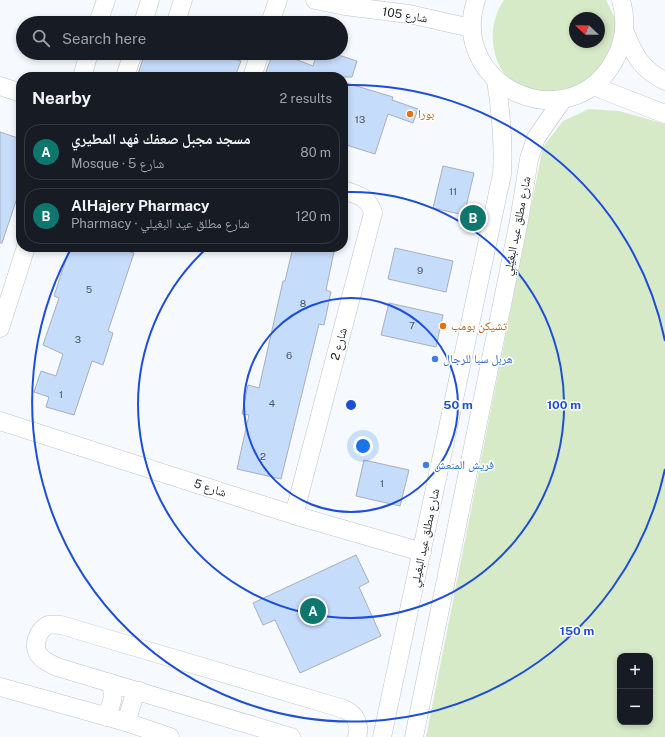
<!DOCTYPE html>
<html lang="en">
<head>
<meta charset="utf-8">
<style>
	:root { --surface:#171b24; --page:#242831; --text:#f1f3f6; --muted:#9ea1a6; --line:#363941; --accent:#0f766e }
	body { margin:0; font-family:"Public Sans","Noto Naskh Arabic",sans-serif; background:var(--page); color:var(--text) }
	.controls { position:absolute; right:12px; bottom:12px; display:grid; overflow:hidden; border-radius:8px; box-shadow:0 2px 6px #0003 }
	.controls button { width:36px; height:36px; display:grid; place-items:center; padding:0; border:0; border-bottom:1px solid var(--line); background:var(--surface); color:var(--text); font:20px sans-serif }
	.compass { position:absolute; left:569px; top:12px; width:36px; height:36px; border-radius:50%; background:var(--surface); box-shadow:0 2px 6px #0003; rotate:292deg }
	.you { position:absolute; left:363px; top:446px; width:14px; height:14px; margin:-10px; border:3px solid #fff; border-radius:50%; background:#1a73e8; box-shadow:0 0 0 6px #1a73e833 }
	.badge { display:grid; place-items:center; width:26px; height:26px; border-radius:50%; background:var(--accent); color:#fff; font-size:13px; font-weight:700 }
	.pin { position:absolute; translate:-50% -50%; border:2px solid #fff; box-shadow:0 1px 4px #0006 }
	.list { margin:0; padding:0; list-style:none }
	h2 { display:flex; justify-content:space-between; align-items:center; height:52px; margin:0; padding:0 16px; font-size:17px }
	h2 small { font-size:13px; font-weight:400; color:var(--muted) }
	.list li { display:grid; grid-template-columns:26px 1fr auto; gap:12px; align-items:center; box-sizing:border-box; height:56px; margin:0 8px 8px; padding:0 8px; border:1px solid var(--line); border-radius:16px }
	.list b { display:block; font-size:15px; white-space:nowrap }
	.list p { margin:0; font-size:13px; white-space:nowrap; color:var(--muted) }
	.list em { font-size:13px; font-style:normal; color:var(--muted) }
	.icon { flex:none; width:22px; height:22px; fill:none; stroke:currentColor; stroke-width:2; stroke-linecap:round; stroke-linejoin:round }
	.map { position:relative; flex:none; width:665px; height:737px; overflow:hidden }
	.search { position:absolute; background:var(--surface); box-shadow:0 2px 6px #0003; left:16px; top:16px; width:332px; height:44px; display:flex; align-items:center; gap:10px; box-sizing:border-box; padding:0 14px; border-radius:22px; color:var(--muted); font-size:15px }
	.panel { position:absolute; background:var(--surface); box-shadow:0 2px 6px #0003; left:16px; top:72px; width:332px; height:180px; border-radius:16px }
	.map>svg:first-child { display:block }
	.green { fill:#d7eac7; fill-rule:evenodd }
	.building { fill:#c6dcfb; stroke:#a8afb9 }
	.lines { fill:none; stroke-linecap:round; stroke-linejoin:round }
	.minor-casing { stroke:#bcc3cd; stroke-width:19 }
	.minor { stroke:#fff; stroke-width:18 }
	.ring { fill:none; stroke:#1d4ed8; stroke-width:2 }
	.food-dot { fill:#e8710a; stroke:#fff; stroke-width:1.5 }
	.shop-dot { fill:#3f7fe0; stroke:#fff; stroke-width:1.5 }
	.labels { text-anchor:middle; stroke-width:3; stroke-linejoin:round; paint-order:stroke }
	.number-label { font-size:10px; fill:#4c545f }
	.street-label { font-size:12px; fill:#24272b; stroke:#fff }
	.food-label { font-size:12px; fill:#c56008; stroke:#fff; text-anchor:start }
	.shop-label { font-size:12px; fill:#366cbe; stroke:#fff; text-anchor:start }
	.centre { fill:#1d4ed8; stroke:#fff; stroke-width:2 }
	.ring-label { font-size:12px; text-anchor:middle; font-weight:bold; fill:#1d4ed8; stroke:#fff; stroke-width:3; stroke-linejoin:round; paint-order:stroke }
</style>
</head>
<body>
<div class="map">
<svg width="665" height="737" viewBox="0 0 665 737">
	<rect width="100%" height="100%" fill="#f6f9fd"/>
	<!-- green -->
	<g class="green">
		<path d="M504 0H606C624 32 615 42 604 74L549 98C538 93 522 89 512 82 489 62 487 24 504 0ZM575 18H599V42H575Z"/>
		<path d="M589 109 619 111 665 124V737H426L543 147 563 121ZM620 656H650V722H620Z"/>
	</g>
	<!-- building -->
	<g class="building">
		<polygon points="145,53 182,53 197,58 199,53 213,53 241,61 236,74 232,73 231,77 137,77"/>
		<polygon points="273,53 279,53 313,66 317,53 332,53 357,61 352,77 264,77"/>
		<polygon points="343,82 393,97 392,100 418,109 413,123 388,114 375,154 343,144"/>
		<polygon points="0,132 21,139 21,186 2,243 0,243"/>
		<polygon points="443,166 474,173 464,215 433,208"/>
		<polygon points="70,247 132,247 130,252 134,253 108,331 113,333 103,365 92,361 74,415 46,407 49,397 34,392 41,371 56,376 63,354 43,345 59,298 54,296"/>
		<polygon points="293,247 335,247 326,290 331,292 324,325 319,324 281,479 237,469 249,415 242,414 248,385 259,388 283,281 285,281"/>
		<polygon points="395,248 453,261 446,292 388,279"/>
		<polygon points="389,303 443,315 436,347 381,335"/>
		<polygon points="364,460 409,470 400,506 356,496"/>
		<polygon points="356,555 369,582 359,587 381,636 300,673 275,620 263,625 253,603"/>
	</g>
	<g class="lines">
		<defs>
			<g id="minor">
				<polyline points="315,0 345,6 409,14 471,28"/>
				<path d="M476 0C448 87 569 141 614 61 625 42 627 21 621 0"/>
				<polyline points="176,22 183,0"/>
				<polyline points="98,23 106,0"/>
				<polyline points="143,23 150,0"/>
				<polyline points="270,23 278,0"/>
				<path d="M625 32C634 55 641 69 665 81"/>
				<polyline points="82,77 89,53"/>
				<polyline points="125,77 133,53"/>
				<polyline points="252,77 260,53"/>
				<polyline points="0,86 21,93"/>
				<polyline points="593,86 665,114"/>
				<polyline points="0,328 26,247"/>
				<polyline points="0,421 294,515 422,552"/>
				<path d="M294 515 373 213C369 197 358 195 343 190"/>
				<polyline points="0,687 126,722 170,737"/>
				<path d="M106 717C111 705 116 696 110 683"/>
				<polyline points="126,722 134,697 140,691"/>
				<path d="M291 737 57 667C51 664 43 661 39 655 32 645 38 630 48 625 52 624 57 625 61 625L344 709C355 714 361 724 357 737"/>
				<path d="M382 737 502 174C504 142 501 112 496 80"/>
				<polyline points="414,737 519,221 529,159 536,138 563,99"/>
			</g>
		</defs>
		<!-- minor casing -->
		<use href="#minor" class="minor-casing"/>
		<!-- minor -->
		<use href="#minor" class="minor"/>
	</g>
	<!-- distance rings -->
	<g class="ring">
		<circle cx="351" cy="405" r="107"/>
		<path d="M344 192A213 213 0 1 1 207 248"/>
		<path d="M665 469A320 320 0 1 1 72 247M345 85A320 320 0 0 1 665 341"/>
	</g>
	<!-- markers -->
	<g class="food-dot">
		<circle cx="410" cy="114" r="4"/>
		<circle cx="443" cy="326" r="4"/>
	</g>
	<g class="shop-dot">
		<circle cx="435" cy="359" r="4"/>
		<circle cx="426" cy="465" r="4"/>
	</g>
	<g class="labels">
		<!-- number labels -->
		<g class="number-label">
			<text x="360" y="123">13</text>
			<text x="453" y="195">11</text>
			<text x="420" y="274">9</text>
			<text x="89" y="293">5</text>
			<text x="303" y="307">8</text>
			<text x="412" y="329">7</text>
			<text x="78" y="343">3</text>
			<text x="289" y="359">6</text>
			<text x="61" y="398">1</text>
			<text x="272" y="407">4</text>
			<text x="263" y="460">2</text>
			<text x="382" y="487">1</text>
		</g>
		<!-- street labels -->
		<g class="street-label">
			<text transform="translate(405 15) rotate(9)" y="4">شارع 105</text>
			<text transform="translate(517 226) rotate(-79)" y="4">شارع مطلق عيد البغيلي</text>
			<text transform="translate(339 344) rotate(-75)" y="4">شارع 2</text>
			<text transform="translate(210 488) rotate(18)" y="4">شارع 5</text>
			<text transform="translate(425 538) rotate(-78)" y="4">شارع مطلق عيد البغيلي</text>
		</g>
		<!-- food labels -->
		<g class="food-label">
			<text x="418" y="118">بورا</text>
			<text x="451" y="330">تشيكن بومب</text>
		</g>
		<!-- shop labels -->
		<g class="shop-label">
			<text x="443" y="363">هربل سبا للرجال</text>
			<text x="434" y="469">فريش المنعش</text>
		</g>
	</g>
	<circle cx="351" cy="405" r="6" class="centre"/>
	<g class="ring-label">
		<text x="458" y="409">50 m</text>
		<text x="564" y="409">100 m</text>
		<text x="577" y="635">150 m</text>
	</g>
</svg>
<div class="controls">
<button>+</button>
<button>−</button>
</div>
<svg class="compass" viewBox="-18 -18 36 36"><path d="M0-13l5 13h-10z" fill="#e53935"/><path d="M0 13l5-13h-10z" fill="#9ea1a6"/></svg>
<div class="you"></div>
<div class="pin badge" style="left:313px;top:611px">A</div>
<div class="pin badge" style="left:473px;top:218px">B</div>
<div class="search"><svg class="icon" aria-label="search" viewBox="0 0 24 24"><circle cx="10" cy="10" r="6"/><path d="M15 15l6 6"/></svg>Search here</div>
<section class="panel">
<h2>Nearby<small>2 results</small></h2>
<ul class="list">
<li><span class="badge">A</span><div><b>مسجد مجبل صعفك فهد المطيري</b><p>Mosque · شارع 5</p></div><em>80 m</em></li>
<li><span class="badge">B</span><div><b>AlHajery Pharmacy</b><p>Pharmacy · شارع مطلق عيد البغيلي</p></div><em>120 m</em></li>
</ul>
</section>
</div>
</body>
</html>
